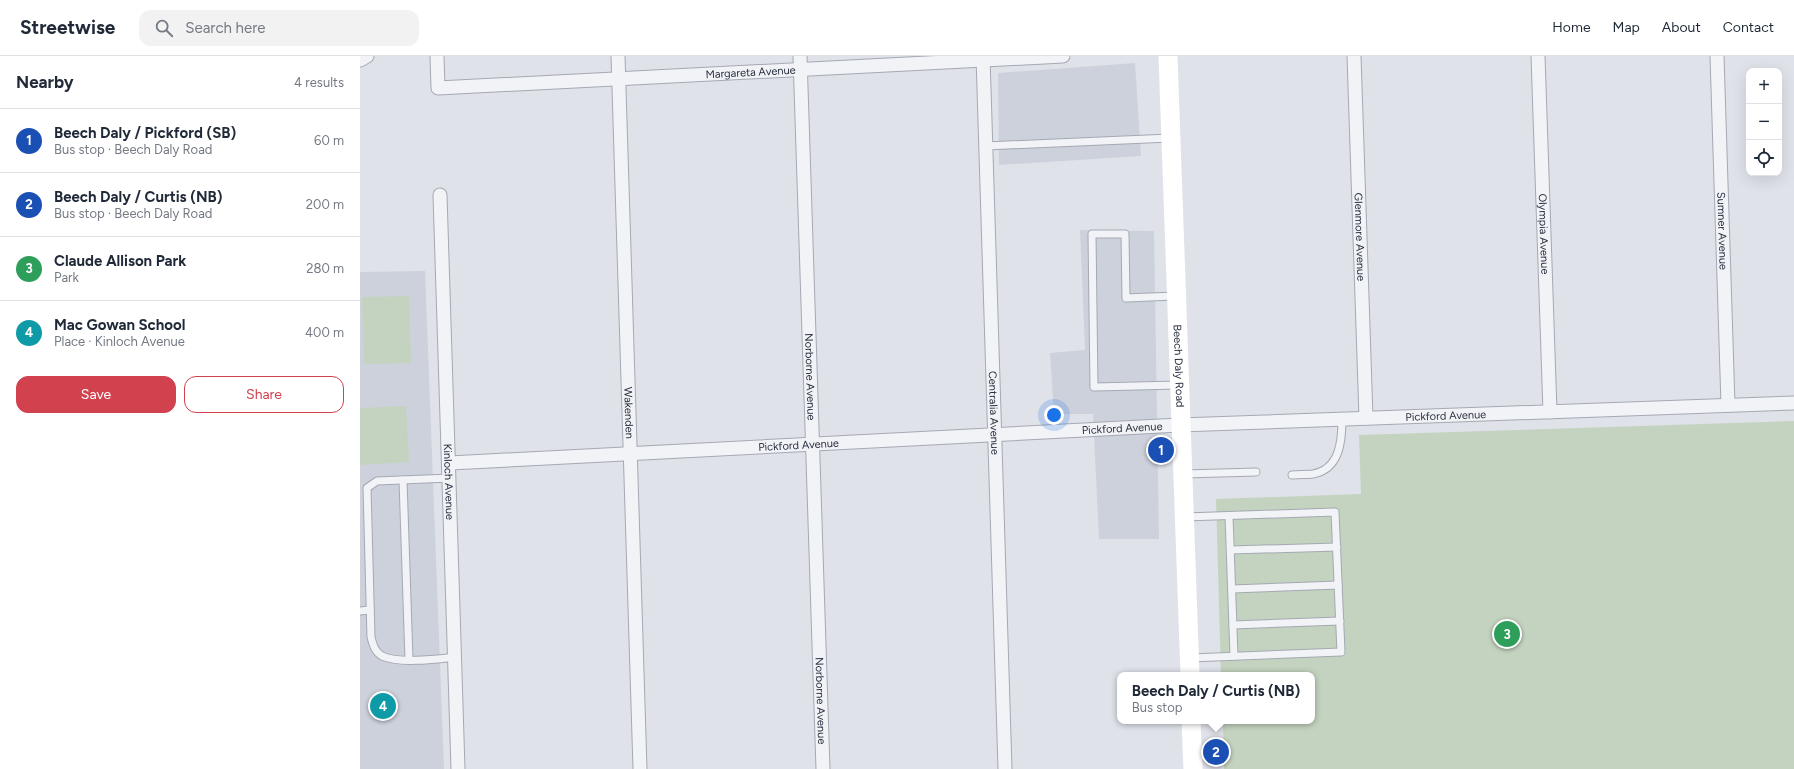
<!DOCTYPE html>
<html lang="en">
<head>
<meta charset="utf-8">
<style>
	:root { --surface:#fff; --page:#f2f2f3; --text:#1f2937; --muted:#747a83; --line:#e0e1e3; --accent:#d1414e }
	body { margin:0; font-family:Figtree,sans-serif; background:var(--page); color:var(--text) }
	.controls { position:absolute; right:12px; top:12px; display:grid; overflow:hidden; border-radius:8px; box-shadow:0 4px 16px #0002 }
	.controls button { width:36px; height:36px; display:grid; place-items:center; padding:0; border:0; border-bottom:1px solid var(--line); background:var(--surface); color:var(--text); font:20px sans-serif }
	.you { position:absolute; left:694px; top:359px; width:14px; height:14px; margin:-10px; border:3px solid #fff; border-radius:50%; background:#1a73e8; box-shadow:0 0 0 6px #1a73e833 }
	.badge { display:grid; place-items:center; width:26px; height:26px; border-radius:50%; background:var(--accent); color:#fff; font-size:13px; font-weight:700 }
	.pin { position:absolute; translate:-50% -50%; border:2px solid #fff; box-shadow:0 1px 4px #0006 }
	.popup { position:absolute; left:757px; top:616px; width:198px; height:52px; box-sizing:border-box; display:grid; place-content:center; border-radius:8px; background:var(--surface); filter:drop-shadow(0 1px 3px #0005); font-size:13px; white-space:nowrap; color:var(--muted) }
	.popup b { font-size:15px; color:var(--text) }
	.popup::after { content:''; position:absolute; left:50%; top:100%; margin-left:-8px; border:8px solid transparent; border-top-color:var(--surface) }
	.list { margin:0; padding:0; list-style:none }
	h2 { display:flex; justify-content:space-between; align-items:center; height:52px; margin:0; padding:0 16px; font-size:17px }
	h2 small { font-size:13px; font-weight:400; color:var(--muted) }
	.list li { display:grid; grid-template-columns:26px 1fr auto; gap:12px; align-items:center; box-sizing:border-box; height:64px; padding:0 16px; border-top:1px solid var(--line) }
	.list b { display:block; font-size:15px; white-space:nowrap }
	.list p { margin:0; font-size:13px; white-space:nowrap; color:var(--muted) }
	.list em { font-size:13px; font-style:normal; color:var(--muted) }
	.actions { display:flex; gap:8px; padding:12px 16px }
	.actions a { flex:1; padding:9px 0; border:1px solid var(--accent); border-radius:12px; text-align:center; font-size:14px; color:var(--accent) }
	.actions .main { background:var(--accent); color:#fff }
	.icon { flex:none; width:22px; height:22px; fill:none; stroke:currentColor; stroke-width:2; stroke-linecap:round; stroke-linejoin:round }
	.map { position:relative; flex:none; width:1434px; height:713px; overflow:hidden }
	header { display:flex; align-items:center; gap:24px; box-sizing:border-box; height:56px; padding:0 20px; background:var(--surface); border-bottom:1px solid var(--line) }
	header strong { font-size:19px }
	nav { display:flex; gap:22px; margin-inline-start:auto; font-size:14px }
	.search { width:280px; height:36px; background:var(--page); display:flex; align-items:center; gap:10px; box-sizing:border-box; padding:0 14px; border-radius:12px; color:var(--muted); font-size:15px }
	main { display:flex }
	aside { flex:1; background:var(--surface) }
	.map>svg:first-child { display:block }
	.built { fill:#cdd1db }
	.green { fill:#c4d3c0 }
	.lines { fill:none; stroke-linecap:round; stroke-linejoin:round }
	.lane-casing { stroke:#a4a9b3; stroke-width:9 }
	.street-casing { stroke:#a4a9b3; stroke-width:15 }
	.lane { stroke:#f2f3f7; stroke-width:7 }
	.street { stroke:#f2f3f7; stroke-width:13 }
	.secondary { stroke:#fff; stroke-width:19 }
	.labels { text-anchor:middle; stroke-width:3; stroke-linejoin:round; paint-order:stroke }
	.street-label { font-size:11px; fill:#282f40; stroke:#eff1f6 }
</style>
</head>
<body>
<header>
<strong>Streetwise</strong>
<div class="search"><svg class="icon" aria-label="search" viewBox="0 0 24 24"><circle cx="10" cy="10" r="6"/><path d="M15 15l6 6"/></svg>Search here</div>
<nav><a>Home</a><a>Map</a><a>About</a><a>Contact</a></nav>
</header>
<main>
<aside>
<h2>Nearby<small>4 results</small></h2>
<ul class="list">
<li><span class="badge" style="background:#1a4fb4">1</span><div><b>Beech Daly / Pickford (SB)</b><p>Bus stop · Beech Daly Road</p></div><em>60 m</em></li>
<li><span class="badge" style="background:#1a4fb4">2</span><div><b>Beech Daly / Curtis (NB)</b><p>Bus stop · Beech Daly Road</p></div><em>200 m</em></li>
<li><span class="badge" style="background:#2e9e5b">3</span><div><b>Claude Allison Park</b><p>Park</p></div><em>280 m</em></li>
<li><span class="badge" style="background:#0f9aa8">4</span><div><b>Mac Gowan School</b><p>Place · Kinloch Avenue</p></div><em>400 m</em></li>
</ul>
<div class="actions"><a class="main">Save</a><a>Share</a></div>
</aside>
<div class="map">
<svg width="1434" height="713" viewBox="0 0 1434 713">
	<rect width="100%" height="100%" fill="#dfe2e9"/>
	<!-- built -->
	<g class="built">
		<polygon points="775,7 781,100 639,109 638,17"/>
		<polygon points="720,174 794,175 799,483 739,483 733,358 694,358 690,297 725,294"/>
		<polygon points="65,215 84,713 0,713 0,216"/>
	</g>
	<!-- green -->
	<g class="green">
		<polygon points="49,240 51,307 4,308 2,241"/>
		<polygon points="46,350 49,406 0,409 0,352"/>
		<polygon points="1434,365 1434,713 864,713 863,665 952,665 952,619 861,619 856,443 1001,438 999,379"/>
	</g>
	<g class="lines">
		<defs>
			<g id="lane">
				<polyline points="626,90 810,82"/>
				<polyline points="815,240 766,242 765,178 732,178 734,331 818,329"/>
				<polyline points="824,418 896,416"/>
				<path d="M932 419C939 418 946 419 953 418 980 413 982 385 982 363"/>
				<path d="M90 422 17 425 7 432 11 581C13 589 15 596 22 600 39 608 77 603 95 601"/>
				<polyline points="43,424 49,604"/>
				<polyline points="869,460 874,600"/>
				<polyline points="825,461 975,456 981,596 830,602"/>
				<polyline points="871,494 977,491"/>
				<polyline points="872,533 978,529"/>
				<polyline points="0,555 10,554"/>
				<polyline points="873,569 980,565"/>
			</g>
			<g id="street">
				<path id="s1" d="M77 0 78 32 703 0"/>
				<path id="s2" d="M258 0 280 713"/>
				<path id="s3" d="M440 0 463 713"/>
				<path id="s4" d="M623 0 645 713"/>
				<path id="s5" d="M994 0 1006 362"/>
				<path id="s6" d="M1178 0 1190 356"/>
				<path id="s7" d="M1357 0 1368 349"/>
				<polyline points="0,4 7,0"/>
				<path id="s8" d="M80 139 98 713"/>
				<path id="s9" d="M90 407 820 369 1434 347"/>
			</g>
		</defs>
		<!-- lane casing -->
		<use href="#lane" class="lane-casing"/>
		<!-- street casing -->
		<use href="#street" class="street-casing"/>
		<!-- lane -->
		<use href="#lane" class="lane"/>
		<!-- street -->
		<use href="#street" class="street"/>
		<!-- secondary -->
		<g class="secondary">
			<path id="s10" d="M808 0 830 619"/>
			<polyline points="831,665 833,713"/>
		</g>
	</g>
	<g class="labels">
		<!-- street labels -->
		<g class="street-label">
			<text dy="4" stroke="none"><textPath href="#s1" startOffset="345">Margareta Avenue</textPath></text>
			<text dy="4" stroke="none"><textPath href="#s7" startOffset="175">Sumner Avenue</textPath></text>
			<text dy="4" stroke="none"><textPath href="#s6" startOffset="178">Olympia Avenue</textPath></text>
			<text dy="4" stroke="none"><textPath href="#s5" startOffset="181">Glenmore Avenue</textPath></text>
			<text dy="4" stroke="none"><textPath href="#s10" startOffset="310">Beech Daly Road</textPath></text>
			<text dy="4" stroke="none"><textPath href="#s3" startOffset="321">Norborne Avenue</textPath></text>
			<text dy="4" stroke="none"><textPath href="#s2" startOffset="357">Wakenden</textPath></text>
			<text dy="4" stroke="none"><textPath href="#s4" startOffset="357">Centralia Avenue</textPath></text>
			<text dy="4" stroke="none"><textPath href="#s9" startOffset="997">Pickford Avenue</textPath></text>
			<text dy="4" stroke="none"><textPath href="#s9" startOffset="673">Pickford Avenue</textPath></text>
			<text dy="4" stroke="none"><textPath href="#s9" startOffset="349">Pickford Avenue</textPath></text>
			<text dy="4" stroke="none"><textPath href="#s8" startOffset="287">Kinloch Avenue</textPath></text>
			<text dy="4" stroke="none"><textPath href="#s3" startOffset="645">Norborne Avenue</textPath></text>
		</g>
	</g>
</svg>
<div class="controls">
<button>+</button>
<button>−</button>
<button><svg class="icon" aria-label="locate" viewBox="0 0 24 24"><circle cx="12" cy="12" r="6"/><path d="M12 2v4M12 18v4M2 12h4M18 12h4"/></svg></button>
</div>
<div class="you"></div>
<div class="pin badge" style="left:801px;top:394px;background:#1a4fb4">1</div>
<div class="pin badge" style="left:856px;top:696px;background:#1a4fb4">2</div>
<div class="popup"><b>Beech Daly / Curtis (NB)</b>Bus stop</div>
<div class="pin badge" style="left:1147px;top:578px;background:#2e9e5b">3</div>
<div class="pin badge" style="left:23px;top:650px;background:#0f9aa8">4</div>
</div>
</main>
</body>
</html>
